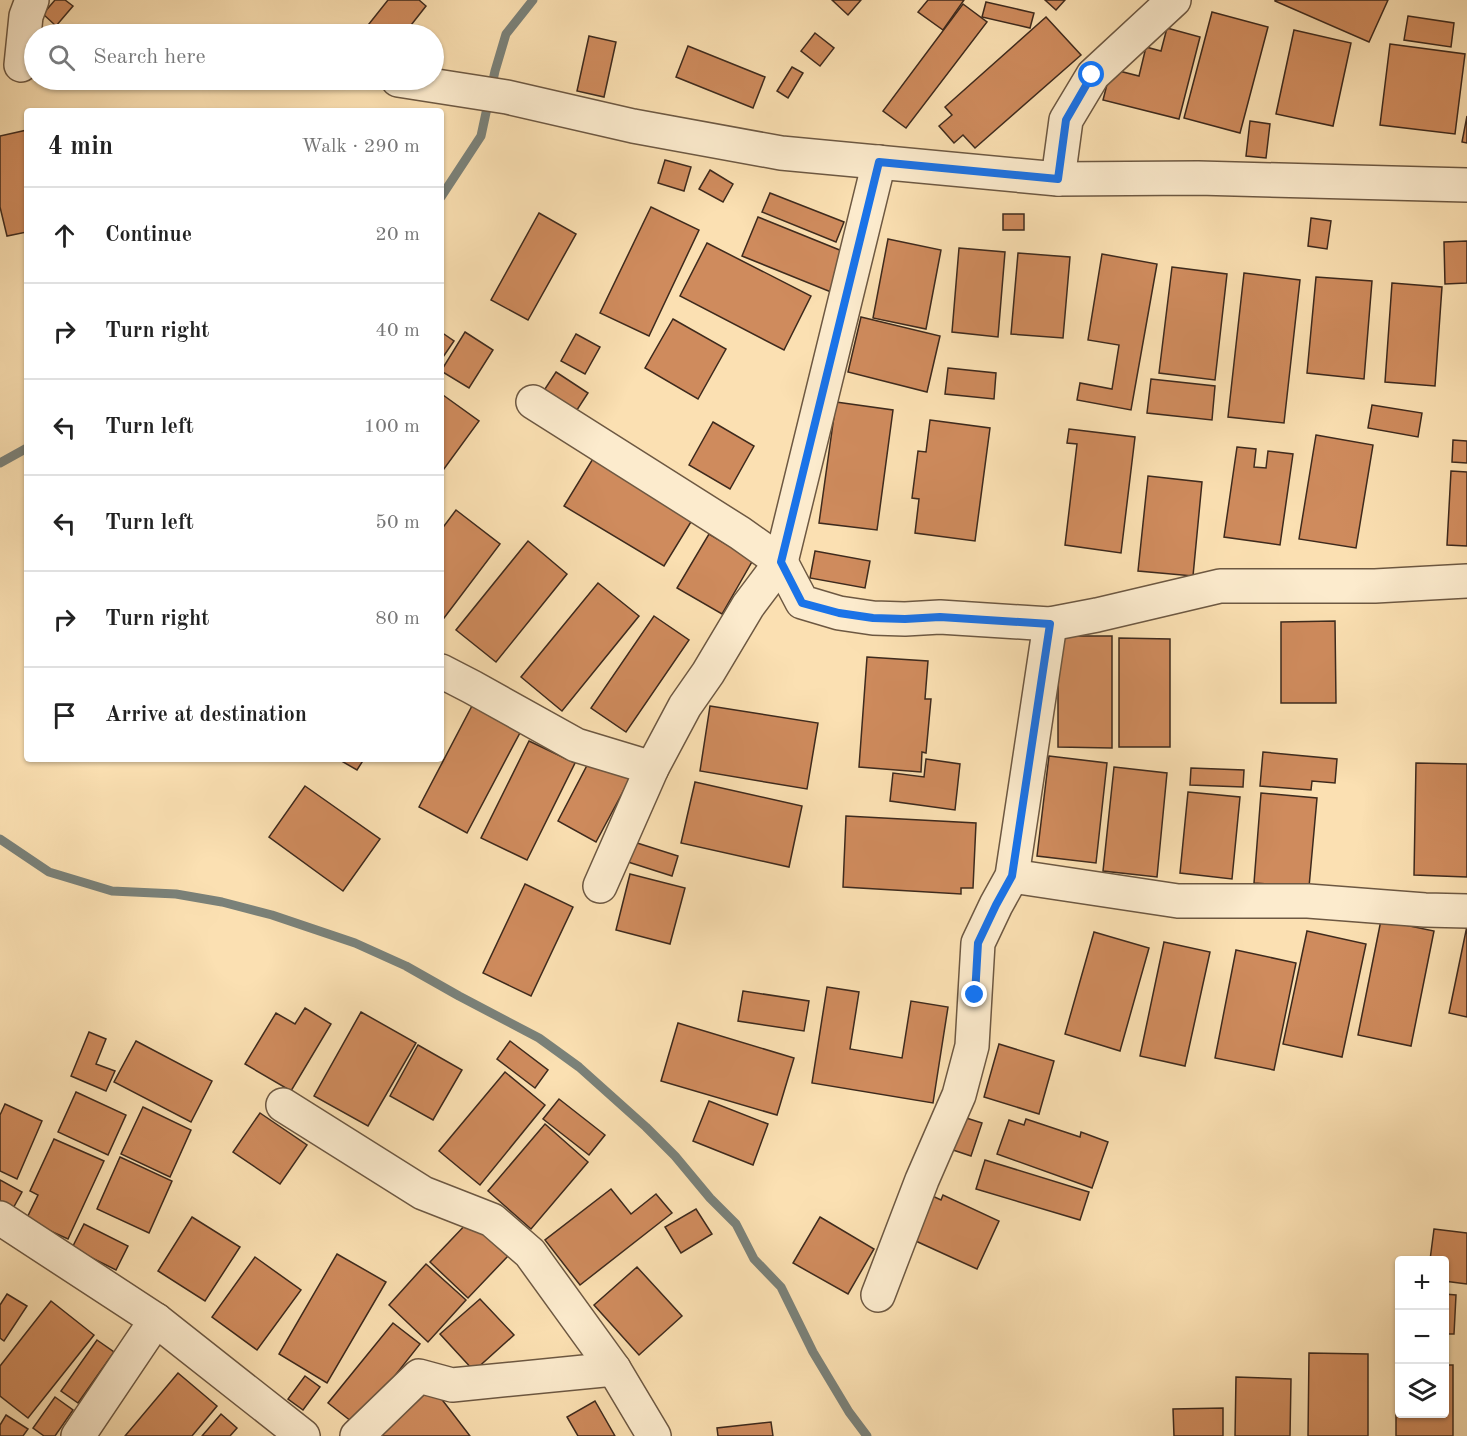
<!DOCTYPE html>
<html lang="en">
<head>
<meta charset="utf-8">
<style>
	:root { --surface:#fff; --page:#f2f2f2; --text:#222; --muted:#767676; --line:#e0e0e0 }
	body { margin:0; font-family:"Old Standard TT",serif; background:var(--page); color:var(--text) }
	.controls { position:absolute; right:18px; bottom:18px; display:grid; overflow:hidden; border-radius:6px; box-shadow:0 2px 4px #0004 }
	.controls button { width:54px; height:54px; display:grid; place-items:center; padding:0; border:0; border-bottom:2px solid var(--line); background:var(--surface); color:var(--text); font:30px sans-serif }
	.stop { position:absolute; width:18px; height:18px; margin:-14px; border:4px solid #1a73e8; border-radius:50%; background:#fff }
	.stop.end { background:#1a73e8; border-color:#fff; box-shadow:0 2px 6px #0008 }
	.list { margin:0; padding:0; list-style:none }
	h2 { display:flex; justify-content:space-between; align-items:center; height:78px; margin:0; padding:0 24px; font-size:26px }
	h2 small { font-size:20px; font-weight:400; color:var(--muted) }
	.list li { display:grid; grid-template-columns:39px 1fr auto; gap:18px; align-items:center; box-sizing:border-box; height:96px; padding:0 24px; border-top:2px solid var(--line) }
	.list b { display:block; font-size:22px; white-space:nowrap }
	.list em { font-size:20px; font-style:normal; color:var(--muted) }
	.icon { flex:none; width:33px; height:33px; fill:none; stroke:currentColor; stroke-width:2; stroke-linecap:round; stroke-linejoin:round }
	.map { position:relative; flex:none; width:1467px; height:1436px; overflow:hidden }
	.search { position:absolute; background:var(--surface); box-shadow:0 2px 4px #0004; left:24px; top:24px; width:420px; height:66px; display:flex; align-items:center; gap:15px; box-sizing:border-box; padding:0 21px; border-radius:33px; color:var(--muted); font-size:22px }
	.panel { position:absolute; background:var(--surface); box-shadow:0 2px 4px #0004; left:24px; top:108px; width:420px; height:654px; border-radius:6px }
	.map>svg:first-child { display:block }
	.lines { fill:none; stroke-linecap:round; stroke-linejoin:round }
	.stream { stroke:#7a8179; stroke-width:9 }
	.building { fill:#cf8b5d; stroke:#3e2a1d; stroke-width:1.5 }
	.street-casing { stroke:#6d5842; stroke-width:36 }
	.street { stroke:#fcebcd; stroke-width:33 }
	.route { stroke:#1a73e8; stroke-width:8 }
</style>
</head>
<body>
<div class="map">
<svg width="1467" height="1436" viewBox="0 0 1467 1436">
	<rect width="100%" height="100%" fill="#fbe0b2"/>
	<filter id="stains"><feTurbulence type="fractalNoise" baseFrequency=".00333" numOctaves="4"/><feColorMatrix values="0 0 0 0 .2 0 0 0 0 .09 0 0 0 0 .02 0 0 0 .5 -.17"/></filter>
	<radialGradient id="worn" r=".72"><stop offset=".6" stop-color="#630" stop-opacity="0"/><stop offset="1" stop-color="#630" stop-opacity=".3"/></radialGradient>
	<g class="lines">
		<!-- stream -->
		<g class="stream">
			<polyline points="441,197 481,136 495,71 506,34 533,0"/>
			<polyline points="0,463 27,448"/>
			<polyline points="0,839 49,872 112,891 176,894 222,902 272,915 355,943 406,966 459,996 539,1038 579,1067 646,1127 675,1156 710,1198 736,1224 754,1259 781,1287 813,1352 849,1412 867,1436"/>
		</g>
	</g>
	<!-- building -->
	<g class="building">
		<polygon points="55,0 65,0 73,6 56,26 43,14"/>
		<polygon points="388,0 419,0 426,6 404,34 361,34"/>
		<polygon points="832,0 861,0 848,15"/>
		<polygon points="928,0 964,0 943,30 918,12"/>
		<polygon points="1045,0 1065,0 1056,10"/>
		<polygon points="1275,0 1388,0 1369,42 1275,1"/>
		<polygon points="986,2 1034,13 1030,28 982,17"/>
		<polygon points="963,4 987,22 906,128 883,111"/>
		<polygon points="1212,12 1268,27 1240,133 1184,118"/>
		<polygon points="1408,16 1454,23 1451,47 1404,40"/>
		<polygon points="1046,17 1081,55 975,148 963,135 954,143 939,126 952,115 945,107"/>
		<polygon points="1167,28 1200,37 1179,119 1103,100 1111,69 1139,76 1146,47 1161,51"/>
		<polygon points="1294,30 1351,43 1333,126 1276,114"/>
		<polygon points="815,33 834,48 820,66 801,51"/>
		<polygon points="589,36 616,42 604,97 577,91"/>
		<polygon points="1390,44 1465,54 1455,134 1380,125"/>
		<polygon points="688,46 765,77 753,108 676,77"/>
		<polygon points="792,67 803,73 788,98 777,91"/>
		<polygon points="1467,116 1467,143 1462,142"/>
		<polygon points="1250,121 1270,124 1266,158 1246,156"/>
		<polygon points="27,130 27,232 7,236 0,207 0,136"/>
		<polygon points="665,160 691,167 684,191 658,183"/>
		<polygon points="710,170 733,184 723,202 699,189"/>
		<polygon points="770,193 844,222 836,242 762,212"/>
		<polygon points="651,207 699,230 649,336 600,313"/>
		<polygon points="539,213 576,234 528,320 491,300"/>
		<rect x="1003" y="214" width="21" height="16"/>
		<polygon points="758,217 847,253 831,292 742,256"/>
		<polygon points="1311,218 1331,221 1327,249 1308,246"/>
		<polygon points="888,239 941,250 926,329 873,318"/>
		<polygon points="1467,241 1467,283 1445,284 1444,242"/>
		<polygon points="707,243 811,296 784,350 680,296"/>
		<polygon points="959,248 1005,252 998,337 952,332"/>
		<polygon points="1018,253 1070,257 1063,338 1011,334"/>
		<polygon points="1102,254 1157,264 1131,410 1077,400 1080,383 1112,389 1119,345 1088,340"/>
		<polygon points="1172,267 1227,274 1215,380 1159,373"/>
		<polygon points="1244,273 1300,280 1284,423 1228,417"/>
		<polygon points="1316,277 1372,281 1364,379 1307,373"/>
		<polygon points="1392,283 1442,287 1435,386 1385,382"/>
		<polygon points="861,317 940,336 927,392 848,372"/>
		<polygon points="673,319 726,349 698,399 645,368"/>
		<polygon points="441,332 454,341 441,360"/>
		<polygon points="465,332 493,350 469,388 441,371"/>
		<polygon points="576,334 600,347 585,374 561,361"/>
		<polygon points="948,368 996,373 994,399 945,394"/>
		<polygon points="556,372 588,393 575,413 543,392"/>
		<polygon points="1151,379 1215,386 1212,420 1147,413"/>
		<polygon points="443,395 479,421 441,473 441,398"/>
		<polygon points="836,402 893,410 877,530 819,523"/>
		<polygon points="1372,405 1422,413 1418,437 1368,428"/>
		<polygon points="930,420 990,428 975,541 915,533 919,499 912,498 918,451 926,452"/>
		<polygon points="713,422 754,446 730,489 689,465"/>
		<polygon points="1069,429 1135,437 1121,553 1065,545 1077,444 1067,443"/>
		<polygon points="1316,435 1373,445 1356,548 1299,539"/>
		<polygon points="1453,440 1467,441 1467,463 1452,462"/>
		<polygon points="1237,447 1256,449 1254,467 1266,468 1268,451 1293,454 1280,545 1224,537"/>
		<polygon points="594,457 694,517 664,566 564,506"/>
		<polygon points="1451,471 1467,472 1467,546 1447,545"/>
		<polygon points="1148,476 1202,482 1193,576 1138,571"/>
		<polygon points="456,510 500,544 441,622 441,530"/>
		<polygon points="709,534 753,560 722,614 677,588"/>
		<polygon points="528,541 567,574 496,662 456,630"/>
		<polygon points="815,551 870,561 865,588 810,578"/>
		<polygon points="598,583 639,616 562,711 521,677"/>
		<polygon points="654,616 689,640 626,732 591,708"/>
		<polygon points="1335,621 1336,703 1281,703 1281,622"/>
		<polygon points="1058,636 1112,636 1112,748 1058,747"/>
		<polygon points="1119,638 1170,639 1170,747 1119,747"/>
		<polygon points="867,657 928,661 925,699 931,699 926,753 922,752 921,772 859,767"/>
		<polygon points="473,704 522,729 467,833 419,807"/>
		<polygon points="710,706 818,723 807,789 700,771"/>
		<polygon points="529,741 575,763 527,860 481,838"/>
		<polygon points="594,752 633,773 596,842 558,821"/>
		<polygon points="1263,752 1337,759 1335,783 1312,781 1311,790 1260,786"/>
		<polygon points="1049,756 1107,763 1096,863 1037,856"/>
		<polygon points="338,759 364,759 357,770"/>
		<polygon points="926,759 960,764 955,810 890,801 893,773 924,777"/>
		<polygon points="1416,763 1467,764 1467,877 1414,875"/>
		<polygon points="1114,767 1167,773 1157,877 1103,871"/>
		<polygon points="1191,768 1244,770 1243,787 1190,785"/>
		<polygon points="695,782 802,806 789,867 681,843"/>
		<polygon points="305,786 380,839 343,891 269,837"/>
		<polygon points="1188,792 1240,797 1232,879 1180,873"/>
		<polygon points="1261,793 1317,798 1309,887 1254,883"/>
		<polygon points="846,816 976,823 973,888 961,888 961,894 843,887"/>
		<polygon points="634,842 678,856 672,876 628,862"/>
		<polygon points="630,874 685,888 670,944 616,930"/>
		<polygon points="525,884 573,907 531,996 483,973"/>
		<polygon points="1381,920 1434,931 1411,1046 1358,1035"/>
		<polygon points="1467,926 1467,1017 1449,1013"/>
		<polygon points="1307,931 1366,944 1342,1057 1283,1044"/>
		<polygon points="1094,932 1149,948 1120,1051 1065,1034"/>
		<polygon points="1164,942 1210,952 1185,1066 1140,1056"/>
		<polygon points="1236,950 1296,963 1274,1070 1215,1058"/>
		<polygon points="827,987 859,992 850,1049 902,1058 911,1001 948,1007 933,1103 812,1083"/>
		<polygon points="743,991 809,1001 804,1031 738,1021"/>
		<polygon points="305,1008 331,1024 291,1091 245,1064 276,1013 295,1024"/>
		<polygon points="361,1012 416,1043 368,1126 314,1096"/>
		<polygon points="678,1023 794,1058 777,1115 661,1081"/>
		<polygon points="89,1032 106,1039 96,1064 115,1071 106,1091 71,1076"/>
		<polygon points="136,1041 212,1081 191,1122 114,1082"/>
		<polygon points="510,1041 548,1070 535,1088 497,1059"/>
		<polygon points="999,1044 1054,1061 1039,1114 984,1097"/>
		<polygon points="418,1045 462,1070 433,1120 390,1096"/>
		<polygon points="505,1072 545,1105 480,1185 439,1151"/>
		<polygon points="76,1092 126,1115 108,1155 58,1132"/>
		<polygon points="559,1099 605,1135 589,1155 543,1119"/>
		<polygon points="709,1101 768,1124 753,1165 693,1141"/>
		<polygon points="5,1104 42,1121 17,1179 0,1171 0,1115"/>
		<polygon points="143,1107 191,1130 170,1177 121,1154"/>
		<polygon points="260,1113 307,1145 280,1184 233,1152"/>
		<polygon points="957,1115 982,1123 971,1156 947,1148"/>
		<polygon points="1026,1119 1080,1137 1081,1132 1108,1142 1092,1188 997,1154 1009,1120 1024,1125"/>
		<polygon points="545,1124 588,1162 531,1229 488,1191"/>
		<polygon points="54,1139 104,1161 68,1239 26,1220 38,1195 30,1191"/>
		<polygon points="120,1157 172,1181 149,1233 97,1209"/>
		<polygon points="985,1160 1089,1192 1080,1220 976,1189"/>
		<polygon points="0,1180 22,1192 11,1212 0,1206"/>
		<polygon points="611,1189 631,1214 656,1194 672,1213 580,1285 545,1240"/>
		<polygon points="926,1193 941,1200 943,1195 999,1221 977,1269 907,1237"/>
		<polygon points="696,1209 712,1234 681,1253 665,1227"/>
		<polygon points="192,1217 240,1247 205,1301 158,1271"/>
		<polygon points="820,1217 874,1249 848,1294 793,1263"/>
		<polygon points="470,1220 508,1256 468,1298 430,1262"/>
		<polygon points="84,1224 128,1246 116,1270 72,1248"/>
		<polygon points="1434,1229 1467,1233 1467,1284 1444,1281 1444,1260 1430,1260"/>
		<polygon points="337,1254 386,1282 327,1383 279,1354"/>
		<polygon points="255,1257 301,1290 257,1350 212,1317"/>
		<polygon points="426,1264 466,1300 428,1342 389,1305"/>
		<polygon points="637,1267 682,1316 639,1355 594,1305"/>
		<polygon points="7,1294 27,1306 4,1341 0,1338 0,1305"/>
		<polygon points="1444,1294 1456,1295 1454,1334 1444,1334"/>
		<polygon points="480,1299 514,1335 474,1371 440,1334"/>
		<polygon points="51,1301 94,1335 28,1418 0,1396 0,1366"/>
		<polygon points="393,1323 420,1344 356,1425 328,1403"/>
		<polygon points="97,1340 114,1352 78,1403 61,1391"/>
		<polygon points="1309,1353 1368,1354 1368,1436 1308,1436"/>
		<polygon points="1396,1365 1400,1365 1400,1414 1444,1414 1444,1365 1453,1365 1453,1436 1396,1436"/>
		<polygon points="178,1373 217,1406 192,1436 125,1436"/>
		<polygon points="305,1376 320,1387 303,1410 288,1399"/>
		<polygon points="1236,1377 1291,1379 1290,1436 1235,1436"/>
		<polygon points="430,1384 470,1436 383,1436 375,1426"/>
		<polygon points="55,1397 73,1410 55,1436 44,1436 33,1428"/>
		<polygon points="595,1401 615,1436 578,1436 567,1417"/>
		<polygon points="1223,1408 1223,1436 1174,1436 1173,1409"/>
		<polygon points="221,1414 237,1428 230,1436 202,1436"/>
		<polygon points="6,1415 28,1429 23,1436 0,1436 0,1425"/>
		<polygon points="771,1422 773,1436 718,1436 717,1428"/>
	</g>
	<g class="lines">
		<defs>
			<g id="street">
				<polyline points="21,65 26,16 32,0"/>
				<polyline points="398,80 507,97 633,126 781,153 1058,179 1198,178 1467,185"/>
				<polyline points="1058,179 1066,120 1093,75 1174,0"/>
				<polyline points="533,402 740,533 781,562 802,602 839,613 873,618 905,619 940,617 1050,624 1097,615 1220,586 1375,586 1467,581"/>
				<polyline points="441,671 472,687 576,745 652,768"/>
				<polyline points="1012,876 1178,901 1308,901 1425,910 1467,911"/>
				<polyline points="600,886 652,768 685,706 708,673 748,606 781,562 879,162"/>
				<polyline points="283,1105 423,1193 492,1220 530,1253 614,1369 654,1436"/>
				<polyline points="0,1218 156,1320 303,1436"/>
				<polyline points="878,1295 922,1180 959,1095 972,1046 978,943 996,905 1012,876 1050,624"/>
				<polyline points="78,1436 156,1320"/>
				<polyline points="357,1436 419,1376 452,1385 614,1369"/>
			</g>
		</defs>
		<!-- street casing -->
		<use href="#street" class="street-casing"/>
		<!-- street -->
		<use href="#street" class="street"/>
	</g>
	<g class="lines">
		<!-- route -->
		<polyline class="route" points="975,995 978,943 996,905 1012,876 1050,624 940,617 905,619 873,618 839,613 802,603 781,562 879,162 1058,179 1066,120 1092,75"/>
	</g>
	<rect width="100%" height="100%" filter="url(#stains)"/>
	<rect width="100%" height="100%" fill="url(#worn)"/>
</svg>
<div class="controls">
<button>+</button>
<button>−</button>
<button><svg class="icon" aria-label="layers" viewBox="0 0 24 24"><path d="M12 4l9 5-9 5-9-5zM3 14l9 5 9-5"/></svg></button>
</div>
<div class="stop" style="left:1092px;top:75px"></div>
<div class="stop end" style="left:975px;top:995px"></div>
<div class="search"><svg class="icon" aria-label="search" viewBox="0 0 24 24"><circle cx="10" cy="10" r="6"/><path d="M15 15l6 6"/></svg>Search here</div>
<section class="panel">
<h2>4 min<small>Walk · 290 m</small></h2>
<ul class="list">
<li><svg class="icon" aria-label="ahead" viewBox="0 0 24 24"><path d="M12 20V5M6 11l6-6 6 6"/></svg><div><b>Continue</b></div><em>20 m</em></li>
<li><svg class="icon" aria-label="right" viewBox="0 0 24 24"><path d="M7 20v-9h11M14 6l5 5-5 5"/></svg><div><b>Turn right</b></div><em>40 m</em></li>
<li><svg class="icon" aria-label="left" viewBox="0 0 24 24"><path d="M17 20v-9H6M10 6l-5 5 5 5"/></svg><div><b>Turn left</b></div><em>100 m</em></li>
<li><svg class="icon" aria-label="left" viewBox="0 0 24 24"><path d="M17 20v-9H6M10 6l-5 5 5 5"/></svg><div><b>Turn left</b></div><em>50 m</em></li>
<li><svg class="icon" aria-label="right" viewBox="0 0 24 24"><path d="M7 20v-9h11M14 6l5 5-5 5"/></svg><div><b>Turn right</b></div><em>80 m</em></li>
<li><svg class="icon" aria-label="arrive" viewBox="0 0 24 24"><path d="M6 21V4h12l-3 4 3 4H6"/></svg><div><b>Arrive at destination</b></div></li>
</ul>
</section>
</div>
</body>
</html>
